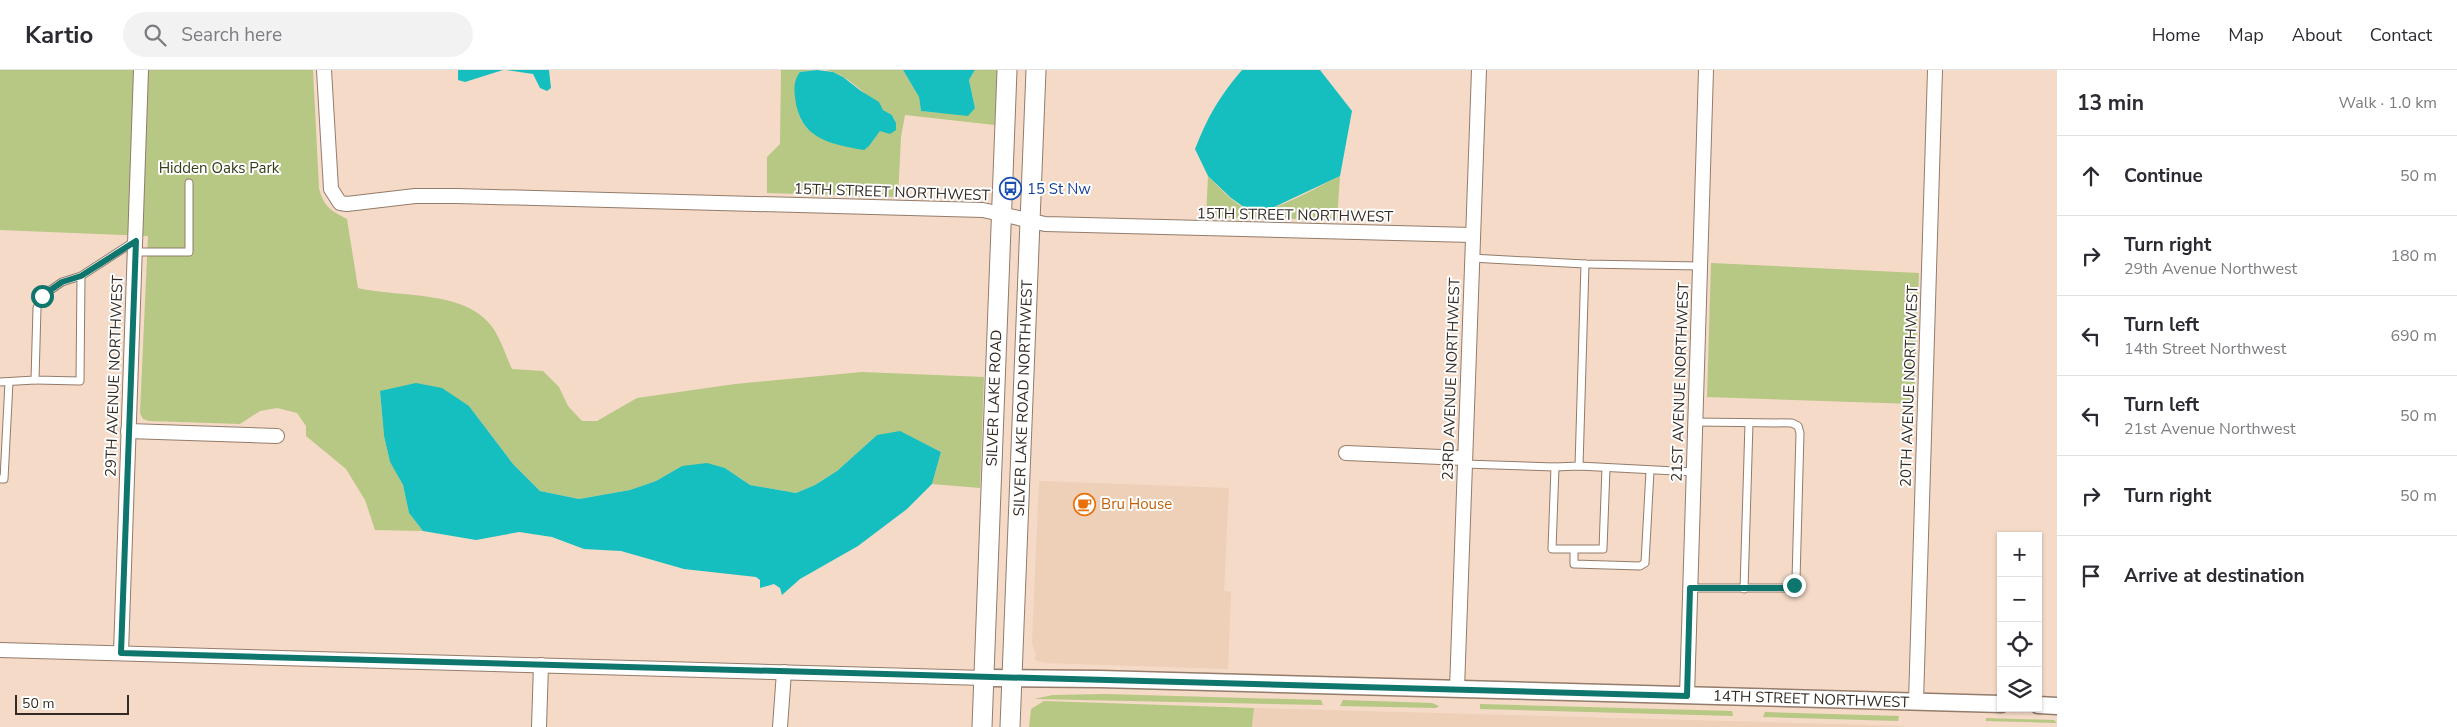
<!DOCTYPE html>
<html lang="en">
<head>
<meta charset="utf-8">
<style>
	:root { --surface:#fff; --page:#f2f2f3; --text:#2b2b33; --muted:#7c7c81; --line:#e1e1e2 }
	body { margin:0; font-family:"Nunito Sans",sans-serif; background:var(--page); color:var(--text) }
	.controls { position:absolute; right:15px; bottom:15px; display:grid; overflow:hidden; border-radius:0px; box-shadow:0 1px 4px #0004 }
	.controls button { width:45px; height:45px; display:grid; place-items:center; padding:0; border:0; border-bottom:1px solid var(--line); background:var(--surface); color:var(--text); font:25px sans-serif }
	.scale { position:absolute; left:15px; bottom:12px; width:114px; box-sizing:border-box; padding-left:5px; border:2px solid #342b24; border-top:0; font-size:14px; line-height:18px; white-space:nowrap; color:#342b24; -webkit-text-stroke:4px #fff; paint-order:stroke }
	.stop { position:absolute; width:15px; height:15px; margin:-11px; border:4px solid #0f766e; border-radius:50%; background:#fff }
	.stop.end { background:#0f766e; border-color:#fff; box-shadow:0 1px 5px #0008 }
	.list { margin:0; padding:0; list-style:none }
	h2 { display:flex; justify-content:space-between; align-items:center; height:65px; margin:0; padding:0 20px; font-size:21px }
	h2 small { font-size:16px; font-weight:400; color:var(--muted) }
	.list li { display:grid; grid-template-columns:32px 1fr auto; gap:15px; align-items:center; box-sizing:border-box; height:80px; padding:0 20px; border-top:1px solid var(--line) }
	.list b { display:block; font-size:19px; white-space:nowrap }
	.list p { margin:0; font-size:16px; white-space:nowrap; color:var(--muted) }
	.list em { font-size:16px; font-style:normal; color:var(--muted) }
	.icon { flex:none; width:28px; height:28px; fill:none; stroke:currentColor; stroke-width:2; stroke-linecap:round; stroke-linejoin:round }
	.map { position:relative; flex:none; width:2057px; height:657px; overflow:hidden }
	header { display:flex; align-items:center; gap:30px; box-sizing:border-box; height:70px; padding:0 25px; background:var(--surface); border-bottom:1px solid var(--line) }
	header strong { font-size:24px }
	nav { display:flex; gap:28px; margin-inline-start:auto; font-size:18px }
	.search { width:350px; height:45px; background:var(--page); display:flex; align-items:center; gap:12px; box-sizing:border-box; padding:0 18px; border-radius:28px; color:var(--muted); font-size:19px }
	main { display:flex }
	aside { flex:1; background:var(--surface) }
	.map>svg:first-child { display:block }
	.built { fill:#eecfb7 }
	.green { fill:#b7c784 }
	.water { fill:#16bfbf }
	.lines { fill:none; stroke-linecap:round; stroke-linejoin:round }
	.service-casing { stroke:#937c6b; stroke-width:9 }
	.minor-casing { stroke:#937c6b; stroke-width:16 }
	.tertiary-casing { stroke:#937c6b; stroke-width:19 }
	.secondary-casing { stroke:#937c6b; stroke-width:21 }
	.service { stroke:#fff; stroke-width:7 }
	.minor { stroke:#fff; stroke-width:14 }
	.tertiary { stroke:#fff; stroke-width:16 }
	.secondary { stroke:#fff; stroke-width:19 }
	.route { stroke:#0f766e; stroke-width:6 }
	.labels { text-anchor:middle; stroke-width:4; stroke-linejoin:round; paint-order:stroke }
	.park-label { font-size:15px; fill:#353d16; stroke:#fff }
	.transit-label { font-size:15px; fill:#164399; stroke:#fff; text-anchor:start }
	.street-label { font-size:15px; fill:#342b24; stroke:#fff }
	.food-label { font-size:15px; fill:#c56008; stroke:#fff; text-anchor:start }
</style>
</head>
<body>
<header>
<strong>Kartio</strong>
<div class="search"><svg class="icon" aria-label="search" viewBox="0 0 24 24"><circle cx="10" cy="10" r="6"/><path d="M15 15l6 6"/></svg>Search here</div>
<nav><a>Home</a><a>Map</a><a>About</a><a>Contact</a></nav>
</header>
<main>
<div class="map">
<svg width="2057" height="657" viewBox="0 0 2057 657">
	<rect width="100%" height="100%" fill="#f4dac7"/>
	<!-- built -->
	<g class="built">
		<polygon points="1039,411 1229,418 1224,521 1231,522 1228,599 1046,593 1035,590 1036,584 1032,573"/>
		<polygon points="1254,638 1904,656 1904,657 1252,657"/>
	</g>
	<!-- green -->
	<g class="green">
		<path d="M0 0H313L319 118C324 137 330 140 347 149L358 218C399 228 466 219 493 258 501 270 506 286 512 299L543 301 559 317 568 336 582 351H597L637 328 735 314 862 302 984 307 980 418 932 414 941 382 923 373 877 365 837 401 815 415 796 423 750 415 725 398 682 396 656 411 630 420 579 429 540 421 513 394 469 336 380 322 384 366 390 392 403 415 409 443 423 461 375 460 365 430 346 399 306 366V356L297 343 277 338 260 341 240 354 149 351 143 349 140 343 148 166 0 160Z"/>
		<path d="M781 0H817L800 2C799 13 796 26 797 37 801 70 843 78 869 76L880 60H896C896 55 896 50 892 45 890 43 885 42 882 39 865 25 848 4 825 0H903L919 27 921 41 941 43 975 38 969 10 975 0H997L995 55 905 45 901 67 898 127 767 123V87L780 74Z"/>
		<path d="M1208 106C1220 118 1232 132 1246 139 1266 149 1320 115 1340 106L1337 150 1206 147Z"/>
		<polygon points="1711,193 1919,203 1914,334 1707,327"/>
		<polygon points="1105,624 1321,630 1323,635 1034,629 1053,625"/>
		<polygon points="1343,630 1432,633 1439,636 1436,638 1340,636"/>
		<polygon points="1044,631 1254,638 1252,657 1029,657 1031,639"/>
		<polygon points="1480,634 1732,641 1733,646 1480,639"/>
		<polygon points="1765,642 1899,646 1898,651 1763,647"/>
		<polygon points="1986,648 2054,650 2057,653 1986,651"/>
	</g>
	<!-- water -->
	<g class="water">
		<polygon points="458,0 503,0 465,12 458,10"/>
		<polygon points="507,0 549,0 551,18 547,21 540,18 533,4"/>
		<path d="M817 0 833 2 843 7 861 21 879 32 883 40 892 45 896 53V60L890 64 880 61 869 76 864 80C830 74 799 69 795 27 794 17 794 10 800 2Z"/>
		<polygon points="903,0 975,0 969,10 975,38 968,46 921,41 919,27"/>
		<path d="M1242 0H1320L1352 41 1340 106 1266 141 1248 140 1231 128 1208 106 1195 79C1208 46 1219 27 1242 0Z"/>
		<polygon points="416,313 442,318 469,336 513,394 540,421 579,429 630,420 656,411 682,396 707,393 725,398 750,415 796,423 815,415 837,401 877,365 900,361 941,382 932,414 907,439 858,476 800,509 782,525 780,518 774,514 760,518 760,510 756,507 684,499 621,481 584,479 552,467 519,462 476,470 423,461 409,443 403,415 390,392 384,366 380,321"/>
	</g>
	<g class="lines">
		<defs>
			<g id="service">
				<polyline points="136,182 189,182 189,113"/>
				<polyline points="1471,188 1585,194 1700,196"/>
				<polyline points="81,206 80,311 35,310 37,238 42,226 62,212 81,206 135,171"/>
				<polyline points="0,312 35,310"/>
				<polyline points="1464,394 1555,397 1579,396 1694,402"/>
				<polyline points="1579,396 1585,194"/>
				<polyline points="1555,397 1552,479 1603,479 1606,398"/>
				<polyline points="0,409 4,409 9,312"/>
				<polyline points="1574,480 1574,494 1640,496 1645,493 1650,401"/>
				<polyline points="1689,518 1792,518 1796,510 1800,363 1798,356 1792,353 1695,352"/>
				<polyline points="1744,519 1749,353"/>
			</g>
			<g id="minor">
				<polyline points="324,0 331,119 340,133 347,134 415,126 457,126 983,140 1045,154 1472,165"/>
				<polyline points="128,361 277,366"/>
				<polyline points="1346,383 1464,388"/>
				<polyline points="0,580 984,608"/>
				<polyline points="121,583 141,0"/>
				<polyline points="1457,619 1479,0"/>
				<polyline points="1687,626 1706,0"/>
				<polyline points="1916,632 1935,0"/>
				<polyline points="539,657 541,595"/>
				<polyline points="780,657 784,602"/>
			</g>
			<g id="tertiary">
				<polyline points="984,608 1100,609 2001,634"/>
				<polyline points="2038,635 2057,636"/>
			</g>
			<g id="secondary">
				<polyline points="982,657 1007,0"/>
				<polyline points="1010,657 1036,0"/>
			</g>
		</defs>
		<!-- service casing -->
		<use href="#service" class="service-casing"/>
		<!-- minor casing -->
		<use href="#minor" class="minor-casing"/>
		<!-- tertiary casing -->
		<use href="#tertiary" class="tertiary-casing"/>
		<!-- secondary casing -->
		<use href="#secondary" class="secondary-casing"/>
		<!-- service -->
		<use href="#service" class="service"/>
		<!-- minor -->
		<use href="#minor" class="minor"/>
		<!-- tertiary -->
		<use href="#tertiary" class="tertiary"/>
		<!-- secondary -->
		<use href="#secondary" class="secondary"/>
	</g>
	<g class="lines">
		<!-- route -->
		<polyline class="route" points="42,226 62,212 81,206 136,171 121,583 1687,626 1690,518 1792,518 1794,515"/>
	</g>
	<!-- icons -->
	<defs>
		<symbol id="bus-ring" viewBox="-11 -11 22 22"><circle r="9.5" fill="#fff" stroke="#1a4fb4" stroke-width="1.5"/><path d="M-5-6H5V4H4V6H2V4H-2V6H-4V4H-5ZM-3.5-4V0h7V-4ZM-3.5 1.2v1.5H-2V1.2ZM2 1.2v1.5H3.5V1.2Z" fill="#1a4fb4"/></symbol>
		<symbol id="cafe-ring" viewBox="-11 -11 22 22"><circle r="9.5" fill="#fff" stroke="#e8710a" stroke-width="1.5"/><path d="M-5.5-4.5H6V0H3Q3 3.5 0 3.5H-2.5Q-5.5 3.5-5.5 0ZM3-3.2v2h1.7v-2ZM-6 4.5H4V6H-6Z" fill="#e8710a"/></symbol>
	</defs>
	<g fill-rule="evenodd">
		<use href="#bus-ring" x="998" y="106" width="25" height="25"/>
		<use href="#cafe-ring" x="1072" y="422" width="25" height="25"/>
	</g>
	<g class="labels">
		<!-- park labels -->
		<g class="park-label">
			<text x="219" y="103">Hidden Oaks Park</text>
		</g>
		<!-- transit labels -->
		<g class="transit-label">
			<text x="1027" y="124">15 St Nw</text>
		</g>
		<!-- street labels -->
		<g class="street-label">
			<text transform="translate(892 122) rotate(2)" y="5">15TH STREET NORTHWEST</text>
			<text transform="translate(1295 145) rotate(1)" y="5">15TH STREET NORTHWEST</text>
			<text transform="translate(114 306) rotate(-88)" y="5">29TH AVENUE NORTHWEST</text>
			<text transform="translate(1451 309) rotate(-88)" y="5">23RD AVENUE NORTHWEST</text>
			<text transform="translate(1680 312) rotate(-88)" y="5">21ST AVENUE NORTHWEST</text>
			<text transform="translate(1909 316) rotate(-88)" y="5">20TH AVENUE NORTHWEST</text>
			<text transform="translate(994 328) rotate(-88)" y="5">SILVER LAKE ROAD</text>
			<text transform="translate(1023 328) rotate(-88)" y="5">SILVER LAKE ROAD NORTHWEST</text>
			<text transform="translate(1811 629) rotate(2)" y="5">14TH STREET NORTHWEST</text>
		</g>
		<!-- food labels -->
		<g class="food-label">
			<text x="1101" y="439">Bru House</text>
		</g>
	</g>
</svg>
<div class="controls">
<button>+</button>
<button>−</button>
<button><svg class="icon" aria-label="locate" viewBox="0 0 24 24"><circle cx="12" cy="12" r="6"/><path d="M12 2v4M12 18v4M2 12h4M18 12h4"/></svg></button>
<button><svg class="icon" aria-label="layers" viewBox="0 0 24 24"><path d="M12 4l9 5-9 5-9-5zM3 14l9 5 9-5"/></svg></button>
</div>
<div class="scale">50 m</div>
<div class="stop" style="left:42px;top:226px"></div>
<div class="stop end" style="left:1794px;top:515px"></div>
</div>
<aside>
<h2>13 min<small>Walk · 1.0 km</small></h2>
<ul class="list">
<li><svg class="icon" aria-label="ahead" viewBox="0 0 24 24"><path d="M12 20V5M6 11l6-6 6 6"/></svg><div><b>Continue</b></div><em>50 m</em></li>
<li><svg class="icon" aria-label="right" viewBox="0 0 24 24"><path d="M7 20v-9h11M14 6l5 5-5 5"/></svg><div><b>Turn right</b><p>29th Avenue Northwest</p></div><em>180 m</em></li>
<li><svg class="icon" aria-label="left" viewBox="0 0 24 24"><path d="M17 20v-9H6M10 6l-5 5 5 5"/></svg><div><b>Turn left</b><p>14th Street Northwest</p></div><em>690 m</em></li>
<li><svg class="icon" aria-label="left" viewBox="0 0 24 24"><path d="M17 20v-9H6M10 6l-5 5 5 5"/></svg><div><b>Turn left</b><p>21st Avenue Northwest</p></div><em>50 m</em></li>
<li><svg class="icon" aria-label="right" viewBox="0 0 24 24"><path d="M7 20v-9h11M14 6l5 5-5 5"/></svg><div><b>Turn right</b></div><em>50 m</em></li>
<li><svg class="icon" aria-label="arrive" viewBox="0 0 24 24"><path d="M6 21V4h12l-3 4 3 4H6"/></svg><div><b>Arrive at destination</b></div></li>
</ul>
</aside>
</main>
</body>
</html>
